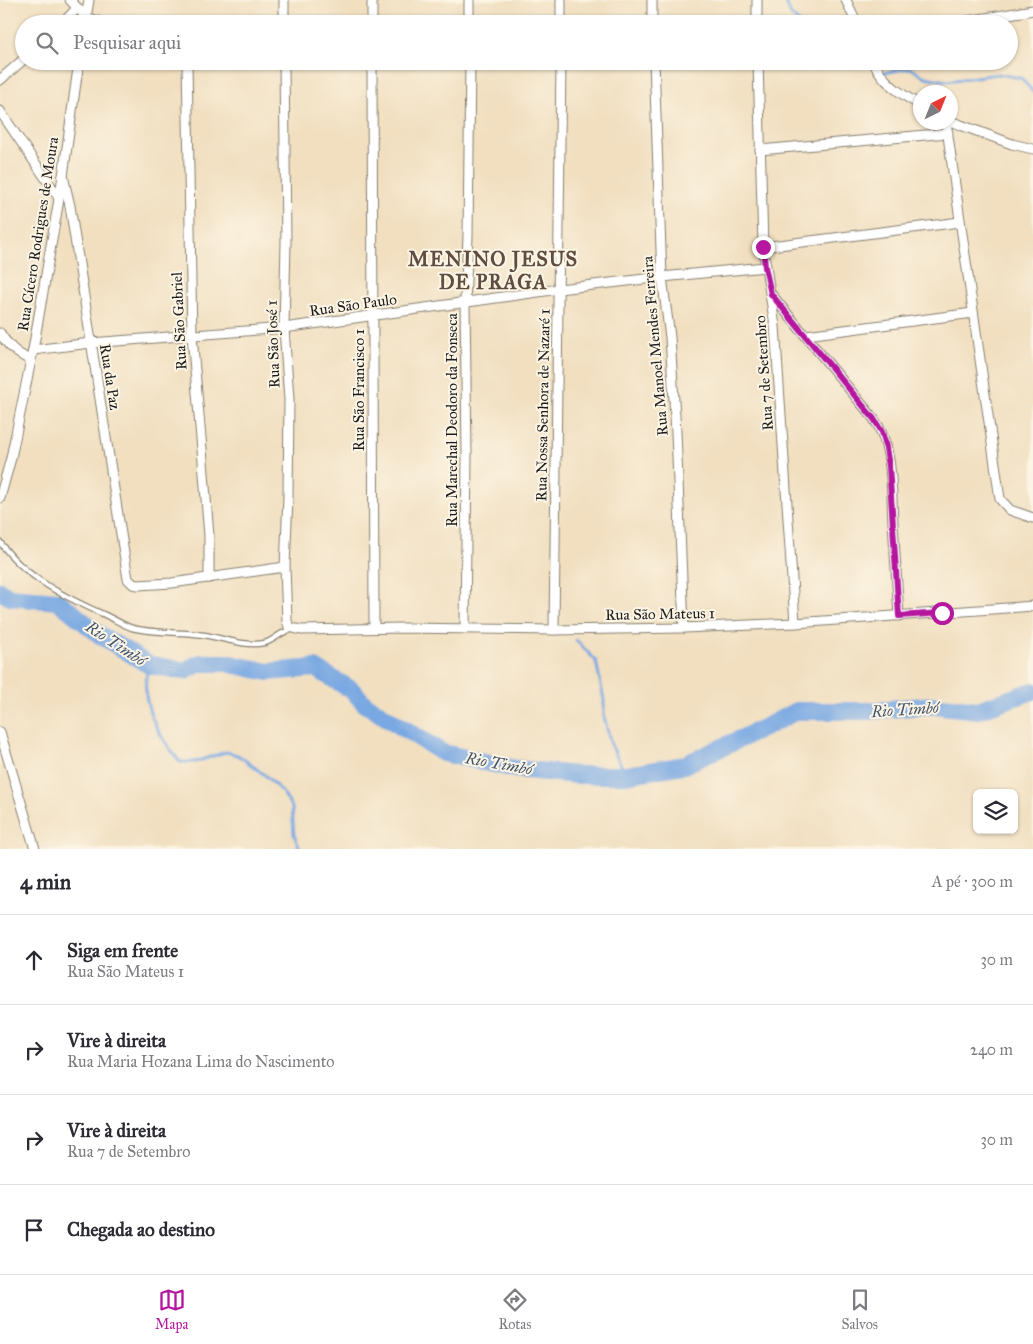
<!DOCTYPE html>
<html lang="pt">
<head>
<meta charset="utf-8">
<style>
	:root { --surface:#fff; --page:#f2f2f3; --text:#2b2b33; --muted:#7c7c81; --line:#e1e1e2; --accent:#b5179e }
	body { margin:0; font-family:"IM FELL Great Primer",serif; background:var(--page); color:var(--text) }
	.controls { position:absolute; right:15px; bottom:15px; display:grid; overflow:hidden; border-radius:8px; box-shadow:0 1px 4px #0004 }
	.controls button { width:45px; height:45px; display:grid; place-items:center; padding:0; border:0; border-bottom:1px solid var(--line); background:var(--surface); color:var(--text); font:25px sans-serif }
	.compass { position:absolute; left:913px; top:85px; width:45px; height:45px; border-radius:50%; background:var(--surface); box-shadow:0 1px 4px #0004; rotate:43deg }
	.stop { position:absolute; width:15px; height:15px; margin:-11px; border:4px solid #b5179e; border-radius:50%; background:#fff }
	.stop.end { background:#b5179e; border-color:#fff; box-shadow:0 1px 5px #0008 }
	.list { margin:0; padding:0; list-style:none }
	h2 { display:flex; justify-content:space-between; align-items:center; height:65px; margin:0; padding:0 20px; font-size:21px }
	h2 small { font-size:16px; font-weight:400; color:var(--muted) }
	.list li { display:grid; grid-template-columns:32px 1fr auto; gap:15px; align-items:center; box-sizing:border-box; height:90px; padding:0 20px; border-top:1px solid var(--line) }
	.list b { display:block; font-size:19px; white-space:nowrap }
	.list p { margin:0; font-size:16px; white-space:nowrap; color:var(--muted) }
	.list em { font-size:16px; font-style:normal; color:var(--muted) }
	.icon { flex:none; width:28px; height:28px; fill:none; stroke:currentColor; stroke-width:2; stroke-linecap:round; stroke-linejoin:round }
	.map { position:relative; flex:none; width:1033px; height:849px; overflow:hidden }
	.search { position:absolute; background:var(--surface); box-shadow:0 1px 4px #0004; left:15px; right:15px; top:15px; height:55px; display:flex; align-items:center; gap:12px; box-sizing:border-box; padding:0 18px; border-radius:28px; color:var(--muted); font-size:19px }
	.sheet { height:425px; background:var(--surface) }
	nav { display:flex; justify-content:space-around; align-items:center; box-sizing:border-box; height:70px; border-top:1px solid var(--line); background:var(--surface); font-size:14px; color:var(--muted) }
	nav a { display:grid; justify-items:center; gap:2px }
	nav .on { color:var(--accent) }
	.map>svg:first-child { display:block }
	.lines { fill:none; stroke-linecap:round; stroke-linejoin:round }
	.stream { stroke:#79a8e2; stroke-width:3 }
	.river { stroke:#79a8e2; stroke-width:18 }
	.lane-casing { stroke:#867e6e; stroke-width:7 }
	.street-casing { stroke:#867e6e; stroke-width:11 }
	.lane { stroke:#fff; stroke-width:4.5 }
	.street { stroke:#fff; stroke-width:9 }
	.route { stroke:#b5179e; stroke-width:6 }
	.labels { text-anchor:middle; stroke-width:4; stroke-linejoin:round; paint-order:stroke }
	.street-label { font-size:15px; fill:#1c1c1c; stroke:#fcf5e5 }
	.water-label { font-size:16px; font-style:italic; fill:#41546b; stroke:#fcf5e5 }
	.district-label { font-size:20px; font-weight:bold; letter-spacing:1px; fill:#5f4d41; stroke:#fcf5e5 }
</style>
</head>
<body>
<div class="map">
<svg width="1033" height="849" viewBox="0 0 1033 849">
	<rect width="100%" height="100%" fill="#fcf5e5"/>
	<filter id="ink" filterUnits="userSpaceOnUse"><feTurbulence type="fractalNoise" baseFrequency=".02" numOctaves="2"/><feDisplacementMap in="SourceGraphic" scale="10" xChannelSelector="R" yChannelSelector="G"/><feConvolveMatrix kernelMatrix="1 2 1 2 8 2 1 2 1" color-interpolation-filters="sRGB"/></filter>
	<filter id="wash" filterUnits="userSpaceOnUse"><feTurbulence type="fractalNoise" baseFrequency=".0096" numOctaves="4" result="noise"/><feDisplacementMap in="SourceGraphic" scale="20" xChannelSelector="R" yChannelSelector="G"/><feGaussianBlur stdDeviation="1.12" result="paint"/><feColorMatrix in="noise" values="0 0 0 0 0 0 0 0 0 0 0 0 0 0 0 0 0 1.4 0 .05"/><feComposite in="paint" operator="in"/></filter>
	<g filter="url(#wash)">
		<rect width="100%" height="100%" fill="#f1dfc0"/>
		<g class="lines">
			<!-- stream -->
			<g class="stream">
				<polyline points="785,0 791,15 801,24"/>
				<polyline points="883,73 910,68 925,77 947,81 998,74 1021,78 1033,92"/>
				<polyline points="576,640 596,661 604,700 604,716 611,745 626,775"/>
				<path d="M149 665C137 701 158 735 180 762H195L226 752 238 755 266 776 283 793 292 808 294 835 300 849"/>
			</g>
			<!-- river -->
			<polyline class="river" points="0,591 10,597 58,601 100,635 149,665 185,671 200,663 226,663 268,672 315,668 352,690 365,704 443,753 516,769 577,775 626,775 684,765 766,727 796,711 868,711 933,705 978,710 1033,691"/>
		</g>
	</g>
	<g filter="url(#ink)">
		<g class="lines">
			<defs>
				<path id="lane" d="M0 542C25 578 67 598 105 615 114 619 123 625 132 628 156 634 180 631 204 635 223 638 245 647 264 643 274 641 281 631 291 630"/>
				<g id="street">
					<polyline points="70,0 86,17 105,24"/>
					<polyline points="284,0 284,24"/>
					<polyline points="372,0 372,24"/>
					<polyline points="469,0 469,24"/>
					<polyline points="652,0 652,24"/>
					<polyline points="757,0 757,24"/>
					<polyline points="846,0 857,24"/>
					<polyline points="62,24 77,8"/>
					<polyline points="85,24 89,0"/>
					<polyline points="561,24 561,0"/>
					<polyline points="949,24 1033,10"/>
					<polyline points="187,61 192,336 203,461 209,536 209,578"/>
					<polyline points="284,61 286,242 284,328 289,399 288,498 285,567 287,621 289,627 301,630 403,628 554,630 684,628 795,623 1033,606"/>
					<polyline points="372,61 374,628"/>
					<polyline points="654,61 662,277 670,337 676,432 684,628"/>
					<polyline points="758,61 763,247 775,326 795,623"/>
					<path d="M873 61C883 83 901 94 920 105"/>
					<polyline points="0,80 24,59"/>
					<polyline points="0,111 59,198"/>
					<polyline points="950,121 1012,144 1033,149"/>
					<polyline points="946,122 1000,499 1010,510 1033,518"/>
					<polyline points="760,150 948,133"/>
					<polyline points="63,176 70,206 128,579 133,584 138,585 172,583 285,567"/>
					<polyline points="763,247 960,222"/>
					<path d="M771 294 874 419C894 447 891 490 893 523 895 554 897 585 899 616"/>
					<path d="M0 333C8 346 16 353 30 360"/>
					<polyline points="806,335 973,313"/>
					<polyline points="33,350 91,343 284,328 559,289 662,277 765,267"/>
					<polyline points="0,498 11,458 33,350 63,176 79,61"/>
					<polyline points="465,628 467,455 465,303 468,236 470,61"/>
					<polyline points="554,630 561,61"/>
					<polyline points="0,732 35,849"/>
				</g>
			</defs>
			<!-- lane casing -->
			<use href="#lane" class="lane-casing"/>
			<!-- street casing -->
			<use href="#street" class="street-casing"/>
			<!-- lane -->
			<use href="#lane" class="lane"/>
			<!-- street -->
			<use href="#street" class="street"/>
		</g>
	</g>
	<g class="lines" filter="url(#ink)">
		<!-- route -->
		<polyline class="route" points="763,247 765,267 771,294 874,419 882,432 885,442 889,466 899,616 942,613"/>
	</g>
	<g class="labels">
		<!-- street labels -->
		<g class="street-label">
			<text transform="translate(38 234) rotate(-81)" y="5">Rua Cícero Rodrigues de Moura</text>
			<text transform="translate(353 305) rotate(-8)" y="5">Rua São Paulo</text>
			<text transform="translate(179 321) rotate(-93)" y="5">Rua São Gabriel</text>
			<text transform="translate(273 344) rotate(-92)" y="5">Rua São José 1</text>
			<text transform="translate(655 346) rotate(-95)" y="5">Rua Manoel Mendes Ferreira</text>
			<text transform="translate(764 373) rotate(-94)" y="5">Rua 7 de Setembro</text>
			<text transform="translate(110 377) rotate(81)" y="5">Rua da Paz</text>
			<text transform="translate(359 390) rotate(-90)" y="5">Rua São Francisco 1</text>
			<text transform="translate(543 405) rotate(-89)" y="5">Rua Nossa Senhora de Nazaré 1</text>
			<text transform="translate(452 420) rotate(-90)" y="5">Rua Marechal Deodoro da Fonseca</text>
			<text transform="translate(660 614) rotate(-1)" y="5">Rua São Mateus 1</text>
		</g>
		<!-- water labels -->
		<g class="water-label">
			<text transform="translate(116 643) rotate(33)" y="6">Rio Timbó</text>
			<text transform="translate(905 709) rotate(-4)" y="6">Rio Timbó</text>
			<text transform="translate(499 763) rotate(10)" y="6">Rio Timbó</text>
		</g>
		<!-- district labels -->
		<g class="district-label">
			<text x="493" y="266">MENINO JESUS<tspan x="493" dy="23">DE PRAGA</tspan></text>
		</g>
	</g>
</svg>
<div class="controls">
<button><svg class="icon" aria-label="layers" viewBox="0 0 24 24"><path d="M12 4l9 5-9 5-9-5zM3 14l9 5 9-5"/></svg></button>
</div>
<svg class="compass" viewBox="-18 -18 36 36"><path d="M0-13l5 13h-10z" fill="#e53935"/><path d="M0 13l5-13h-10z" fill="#7c7c81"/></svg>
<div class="stop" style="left:942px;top:613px"></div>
<div class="stop end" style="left:763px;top:247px"></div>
<div class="search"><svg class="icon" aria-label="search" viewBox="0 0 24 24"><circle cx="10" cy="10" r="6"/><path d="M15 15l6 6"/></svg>Pesquisar aqui</div>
</div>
<section class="sheet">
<h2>4 min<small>A pé · 300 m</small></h2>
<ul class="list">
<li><svg class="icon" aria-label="ahead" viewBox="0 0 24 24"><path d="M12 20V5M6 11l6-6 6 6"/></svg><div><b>Siga em frente</b><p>Rua São Mateus 1</p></div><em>30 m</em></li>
<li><svg class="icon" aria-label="right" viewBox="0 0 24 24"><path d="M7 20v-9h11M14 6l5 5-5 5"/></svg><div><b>Vire à direita</b><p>Rua Maria Hozana Lima do Nascimento</p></div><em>240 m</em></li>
<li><svg class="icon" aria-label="right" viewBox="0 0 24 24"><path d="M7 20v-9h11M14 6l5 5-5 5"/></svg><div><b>Vire à direita</b><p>Rua 7 de Setembro</p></div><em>30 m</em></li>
<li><svg class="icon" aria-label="arrive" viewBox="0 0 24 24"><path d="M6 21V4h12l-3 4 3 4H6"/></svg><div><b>Chegada ao destino</b></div></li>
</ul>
</section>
<nav>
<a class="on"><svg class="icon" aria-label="map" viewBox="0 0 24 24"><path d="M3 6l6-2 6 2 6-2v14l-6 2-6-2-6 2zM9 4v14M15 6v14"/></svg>Mapa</a>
<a><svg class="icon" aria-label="directions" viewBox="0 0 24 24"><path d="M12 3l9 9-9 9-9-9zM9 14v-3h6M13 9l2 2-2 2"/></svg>Rotas</a>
<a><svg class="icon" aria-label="saved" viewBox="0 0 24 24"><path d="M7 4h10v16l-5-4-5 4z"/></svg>Salvos</a>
</nav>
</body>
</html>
